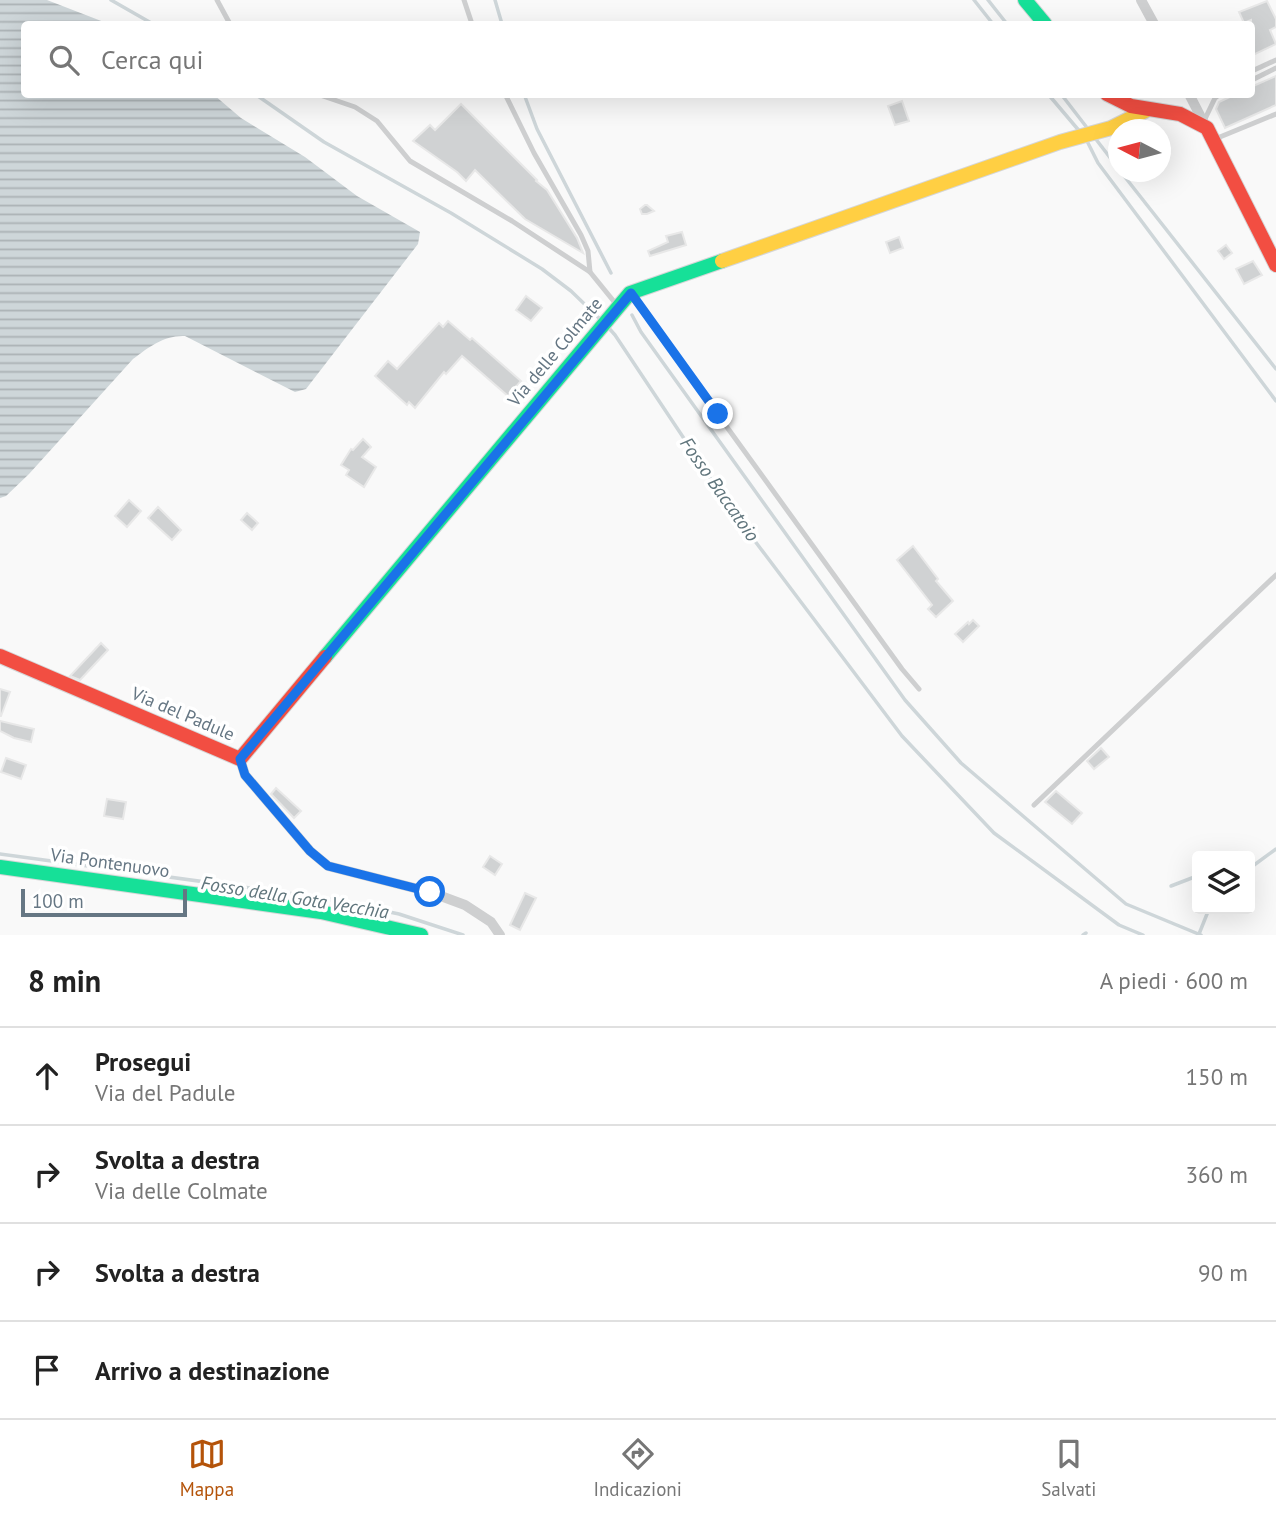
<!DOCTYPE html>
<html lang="it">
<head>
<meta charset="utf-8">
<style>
	:root { --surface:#fff; --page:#f2f2f2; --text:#222; --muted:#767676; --line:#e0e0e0; --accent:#b45309 }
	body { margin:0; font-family:"PT Sans",sans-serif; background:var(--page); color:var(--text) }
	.controls { position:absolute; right:21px; bottom:21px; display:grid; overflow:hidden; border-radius:7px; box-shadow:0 7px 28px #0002 }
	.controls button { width:63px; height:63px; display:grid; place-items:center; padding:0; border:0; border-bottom:2px solid var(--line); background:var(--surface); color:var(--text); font:35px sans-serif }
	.compass { position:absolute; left:1108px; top:119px; width:63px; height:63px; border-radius:50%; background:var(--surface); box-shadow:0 7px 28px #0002; rotate:276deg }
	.scale { position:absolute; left:21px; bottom:18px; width:166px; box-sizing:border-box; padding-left:7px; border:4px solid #657683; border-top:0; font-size:19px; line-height:24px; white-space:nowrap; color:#657683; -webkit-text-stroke:5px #fff; paint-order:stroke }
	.stop { position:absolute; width:21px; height:21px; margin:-16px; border:5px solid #1a73e8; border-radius:50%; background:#fff }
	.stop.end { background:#1a73e8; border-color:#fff; box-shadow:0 2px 7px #0008 }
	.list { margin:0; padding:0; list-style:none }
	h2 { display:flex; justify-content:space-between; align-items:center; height:91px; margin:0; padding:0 28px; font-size:30px }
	h2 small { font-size:23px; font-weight:400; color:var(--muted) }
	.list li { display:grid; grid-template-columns:46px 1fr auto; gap:21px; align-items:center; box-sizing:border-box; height:98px; padding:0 28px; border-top:2px solid var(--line) }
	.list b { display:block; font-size:26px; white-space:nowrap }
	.list p { margin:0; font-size:23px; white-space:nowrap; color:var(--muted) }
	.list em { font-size:23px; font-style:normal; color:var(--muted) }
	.icon { flex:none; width:38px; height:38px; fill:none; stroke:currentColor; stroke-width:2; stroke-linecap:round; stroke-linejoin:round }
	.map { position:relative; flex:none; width:1276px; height:935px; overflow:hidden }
	.search { position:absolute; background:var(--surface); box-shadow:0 7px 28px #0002; left:21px; right:21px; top:21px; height:77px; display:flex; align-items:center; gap:18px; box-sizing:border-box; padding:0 24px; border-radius:7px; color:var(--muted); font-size:26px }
	.sheet { height:483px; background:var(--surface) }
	nav { display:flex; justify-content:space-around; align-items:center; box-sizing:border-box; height:98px; border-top:2px solid var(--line); background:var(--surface); font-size:19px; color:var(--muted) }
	nav a { display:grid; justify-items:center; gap:4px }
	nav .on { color:var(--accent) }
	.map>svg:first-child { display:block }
	.water { fill:url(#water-rules) }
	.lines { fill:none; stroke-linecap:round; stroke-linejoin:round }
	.stream { stroke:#ced6d9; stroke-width:3.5 }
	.building { fill:#d0d2d3; stroke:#e8e8e8; stroke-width:2 }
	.fast-casing { stroke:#d5d6d7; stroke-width:16 }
	.slow-casing { stroke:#d5d6d7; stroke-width:16 }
	.jam-casing { stroke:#d5d6d7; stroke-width:16 }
	.lane { stroke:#cecfd0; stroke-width:5 }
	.street { stroke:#cecfd0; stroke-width:10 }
	.fast { stroke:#16e098; stroke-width:14 }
	.slow { stroke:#ffcf43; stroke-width:14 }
	.jam { stroke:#f24e42; stroke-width:14 }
	.route { stroke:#1a73e8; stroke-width:9 }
	.labels { text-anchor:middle; stroke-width:7; stroke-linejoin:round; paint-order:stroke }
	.street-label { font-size:18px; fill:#657683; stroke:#fff }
	.water-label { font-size:19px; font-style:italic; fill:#60757c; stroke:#fff }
</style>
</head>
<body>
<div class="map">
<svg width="1276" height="935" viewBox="0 0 1276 935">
	<defs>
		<pattern id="water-rules" width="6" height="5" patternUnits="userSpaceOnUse" patternTransform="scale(1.75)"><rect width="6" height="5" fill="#ced6d9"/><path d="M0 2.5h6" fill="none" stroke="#abb2b5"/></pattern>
	</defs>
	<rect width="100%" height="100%" fill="#f9f9f9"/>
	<!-- water -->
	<path class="water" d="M0 0H47L109 24H24V94L214 95 241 118 305 157 357 196 420 232 418 244 306 389 295 392 185 336C164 335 149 347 133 359L29 474 6 496 0 498Z"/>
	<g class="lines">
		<!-- stream -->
		<g class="stream">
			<polyline points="111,0 153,24"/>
			<polyline points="495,0 502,24"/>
			<polyline points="974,0 993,24"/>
			<polyline points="988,0 1007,24"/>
			<polyline points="255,94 324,142 451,213 542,269 571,291 601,320"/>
			<polyline points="524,94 537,129 611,273"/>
			<polyline points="1048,94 1081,133"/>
			<polyline points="1061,94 1088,129"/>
			<polyline points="1095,138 1118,168"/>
			<polyline points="1086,139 1098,163 1276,401"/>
			<polyline points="1121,172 1276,369"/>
			<polyline points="632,315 641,332 905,700 961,763 1126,904 1201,935"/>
			<polyline points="607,326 615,335 733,512 902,736 994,833 1119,925 1143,935"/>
			<polyline points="0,854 323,898 399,914 463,935"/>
			<polyline points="1250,868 1276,849"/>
			<polyline points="1171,886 1197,876"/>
			<polyline points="1199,934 1209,909"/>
			<polyline points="1083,935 1086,933"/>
		</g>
	</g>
	<!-- building -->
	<g class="building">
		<polygon points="1267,1 1276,19 1276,27 1270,30 1276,44 1251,56 1251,20 1244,23 1239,12"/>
		<polygon points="1276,76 1276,105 1225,128 1216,109 1219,102 1236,94 1251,94 1251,87"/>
		<polygon points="902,101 909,121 895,125 888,106"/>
		<polygon points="461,104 537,180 536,181 547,190 577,238 583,253 525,219 475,170 466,181 457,172 413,141 430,125 435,130"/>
		<polygon points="645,205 647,205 654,211 647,214 642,214 640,209"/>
		<polygon points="682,232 686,245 650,256 648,251 668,242 666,236"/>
		<polygon points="899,237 903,248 890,253 886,242"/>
		<polygon points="1226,245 1232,253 1224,259 1218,251"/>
		<polygon points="1253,261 1262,275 1244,284 1236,269"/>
		<polygon points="526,296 542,308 531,321 516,310"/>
		<polygon points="448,321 470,340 472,338 521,381 508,396 462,356 446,374 444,372 415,408 409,402 407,405 375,376 388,361 397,369 439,323 443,327"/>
		<polygon points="363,439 371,447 362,457 376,467 364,487 346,475 349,470 341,465 351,449 353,450"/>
		<polygon points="129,500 141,511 127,527 115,516"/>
		<polygon points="158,507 181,530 172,540 148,518"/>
		<polygon points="247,513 258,523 252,530 241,520"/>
		<polygon points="913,546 938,579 936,581 953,601 936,617 928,609 932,605 897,560"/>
		<polygon points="973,620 979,626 963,642 955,634 968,622 969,624"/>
		<polygon points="101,643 108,650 80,680 70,676"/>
		<polygon points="0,689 10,692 1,716 0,716"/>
		<polygon points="0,721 34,729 31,742 14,738 0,731"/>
		<polygon points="1101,748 1109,757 1094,769 1087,761"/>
		<polygon points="6,758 26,765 21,779 1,772"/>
		<polygon points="276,788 301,811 294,818 271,794"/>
		<polygon points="1056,791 1082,813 1072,824 1045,802"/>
		<polygon points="107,799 126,802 123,819 104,816"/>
		<polygon points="490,856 502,864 495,875 483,867"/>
		<polygon points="525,893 536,898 520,930 510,925"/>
	</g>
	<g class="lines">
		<defs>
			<g id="fast">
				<polyline points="1025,0 1045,24"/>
				<polyline points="325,657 630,293 722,261"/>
				<polyline points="0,867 321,912 421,935"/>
			</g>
			<polyline id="slow" points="722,261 1060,142 1111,128 1145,111"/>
			<g id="jam">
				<polyline points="1107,94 1131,106 1180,114 1207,128 1276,265"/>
				<polyline points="0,656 240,759 325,657"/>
			</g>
		</defs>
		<!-- fast casing -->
		<use href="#fast" class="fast-casing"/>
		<!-- slow casing -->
		<use href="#slow" class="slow-casing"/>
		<!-- jam casing -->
		<use href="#jam" class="jam-casing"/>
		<!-- lane -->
		<g class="lane">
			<polyline points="217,0 230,24"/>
			<polyline points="464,0 472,24"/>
			<polyline points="1252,71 1276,60"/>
			<polyline points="1252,80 1276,68"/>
			<polyline points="317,94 355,107 377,121 410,161 512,221 590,272 616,304"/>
			<polyline points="505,94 534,153 581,235 588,251 590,272"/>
			<polyline points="1204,121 1215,98 1220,94"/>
			<polyline points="1215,139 1276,114"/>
			<polyline points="632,296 902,669 919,689"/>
			<polyline points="1034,805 1276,575"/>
		</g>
		<!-- street -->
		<g class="street">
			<polyline points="1141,0 1154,24"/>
			<polyline points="1189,94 1206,127"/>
			<polyline points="240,759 245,775 310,851 328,866 430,892 465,905 491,922 500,935"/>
		</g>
		<!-- fast -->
		<use href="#fast" class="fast"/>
		<!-- slow -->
		<use href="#slow" class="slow"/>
		<!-- jam -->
		<use href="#jam" class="jam"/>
	</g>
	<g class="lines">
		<!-- route -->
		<polyline class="route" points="430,892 328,866 310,851 245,775 240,759 631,293 718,414"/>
	</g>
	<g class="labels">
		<!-- street labels -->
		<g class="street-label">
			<text transform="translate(555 352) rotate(-50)" y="6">Via delle Colmate</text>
			<text transform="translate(183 714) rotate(23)" y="6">Via del Padule</text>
			<text transform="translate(110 863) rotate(8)" y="6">Via Pontenuovo</text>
		</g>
		<!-- water labels -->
		<g class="water-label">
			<text transform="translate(720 489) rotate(55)" y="7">Fosso Baccatoio</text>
			<text transform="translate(295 897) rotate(9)" y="7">Fosso della Gota Vecchia</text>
		</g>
	</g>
</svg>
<div class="controls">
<button><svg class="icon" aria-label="layers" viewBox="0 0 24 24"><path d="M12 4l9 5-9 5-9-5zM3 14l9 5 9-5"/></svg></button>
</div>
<svg class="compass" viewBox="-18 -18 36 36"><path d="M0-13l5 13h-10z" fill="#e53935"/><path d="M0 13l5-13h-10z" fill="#767676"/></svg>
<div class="scale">100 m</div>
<div class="stop" style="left:430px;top:892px"></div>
<div class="stop end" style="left:718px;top:414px"></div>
<div class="search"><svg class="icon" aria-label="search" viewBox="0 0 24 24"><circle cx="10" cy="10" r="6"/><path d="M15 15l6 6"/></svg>Cerca qui</div>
</div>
<section class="sheet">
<h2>8 min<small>A piedi · 600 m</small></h2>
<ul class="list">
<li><svg class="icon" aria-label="ahead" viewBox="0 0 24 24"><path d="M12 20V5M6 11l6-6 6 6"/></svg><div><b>Prosegui</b><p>Via del Padule</p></div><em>150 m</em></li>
<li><svg class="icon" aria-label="right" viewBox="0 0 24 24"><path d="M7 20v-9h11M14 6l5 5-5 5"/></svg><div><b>Svolta a destra</b><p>Via delle Colmate</p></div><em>360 m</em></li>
<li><svg class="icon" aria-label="right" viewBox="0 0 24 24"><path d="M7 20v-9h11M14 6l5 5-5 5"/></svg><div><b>Svolta a destra</b></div><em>90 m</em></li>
<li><svg class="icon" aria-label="arrive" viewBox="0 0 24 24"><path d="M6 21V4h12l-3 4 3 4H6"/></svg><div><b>Arrivo a destinazione</b></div></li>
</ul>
</section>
<nav>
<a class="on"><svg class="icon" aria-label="map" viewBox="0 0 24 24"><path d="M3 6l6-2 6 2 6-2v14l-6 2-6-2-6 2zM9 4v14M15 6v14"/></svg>Mappa</a>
<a><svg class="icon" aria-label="directions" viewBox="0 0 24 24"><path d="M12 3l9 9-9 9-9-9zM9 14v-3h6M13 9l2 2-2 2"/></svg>Indicazioni</a>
<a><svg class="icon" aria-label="saved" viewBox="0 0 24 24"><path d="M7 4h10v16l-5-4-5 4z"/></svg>Salvati</a>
</nav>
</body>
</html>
